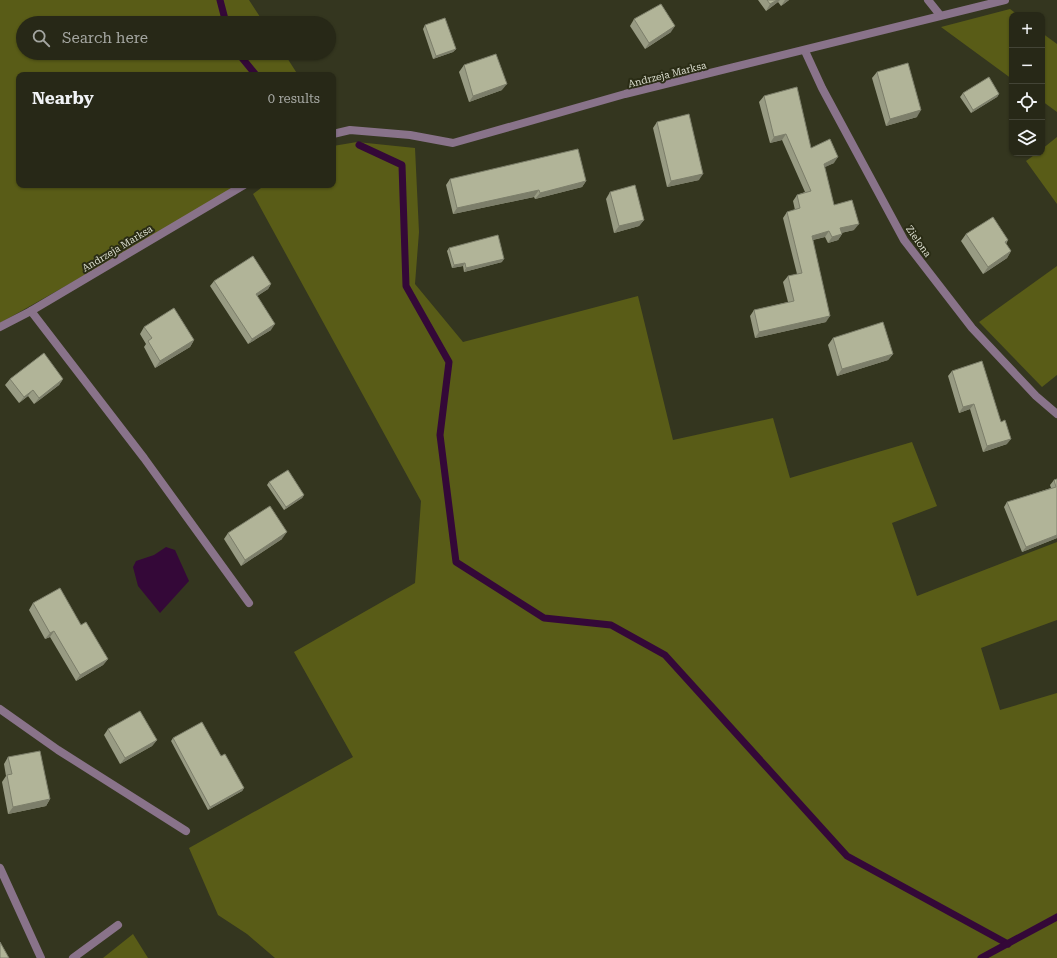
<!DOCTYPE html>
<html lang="en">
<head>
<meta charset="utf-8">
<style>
	:root { --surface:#272817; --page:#333424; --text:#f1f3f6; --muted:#a4a6a1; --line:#434436 }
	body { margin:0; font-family:"Roboto Serif",serif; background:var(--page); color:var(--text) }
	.controls { position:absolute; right:12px; top:12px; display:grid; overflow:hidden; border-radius:8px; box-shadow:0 1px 3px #0004 }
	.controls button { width:36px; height:36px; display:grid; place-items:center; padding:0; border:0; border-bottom:1px solid var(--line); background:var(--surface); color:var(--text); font:20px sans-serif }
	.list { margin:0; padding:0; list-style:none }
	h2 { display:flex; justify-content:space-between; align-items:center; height:52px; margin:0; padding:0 16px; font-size:17px }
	h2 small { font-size:13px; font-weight:400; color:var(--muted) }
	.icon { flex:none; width:22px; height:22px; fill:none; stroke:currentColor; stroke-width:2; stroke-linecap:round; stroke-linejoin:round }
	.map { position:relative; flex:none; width:1057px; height:958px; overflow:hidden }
	.search { position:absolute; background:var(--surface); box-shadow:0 1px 3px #0004; left:16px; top:16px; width:320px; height:44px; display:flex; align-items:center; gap:10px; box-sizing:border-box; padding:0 14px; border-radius:22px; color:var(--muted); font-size:15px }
	.panel { position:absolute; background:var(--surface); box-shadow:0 1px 3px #0004; left:16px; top:72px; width:320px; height:116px; border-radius:8px }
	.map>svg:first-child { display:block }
	.green { fill:#595c17 }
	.water { fill:#340838 }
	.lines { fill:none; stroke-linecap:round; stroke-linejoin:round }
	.stream { stroke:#340838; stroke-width:7 }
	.lane { stroke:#89738a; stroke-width:8 }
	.street { stroke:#89738a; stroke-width:8 }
	.wall { fill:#989b83 }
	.shaded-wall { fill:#7c7e6a }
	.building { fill:#b1b498; stroke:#7c7e6a }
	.labels { text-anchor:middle; stroke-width:4; stroke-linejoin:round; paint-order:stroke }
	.street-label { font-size:10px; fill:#dbddcf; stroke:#2a2c15 }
</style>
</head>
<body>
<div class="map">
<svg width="1057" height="958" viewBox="0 0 1057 958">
	<rect width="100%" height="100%" fill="#34361f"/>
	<!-- green -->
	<g class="green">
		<polygon points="0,0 249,0 264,23 23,23 23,53 284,53 298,75 19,75 19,185 238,185 213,203 0,323"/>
		<polygon points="1010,9 1018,15 1012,15 1012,79 941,27"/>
		<polygon points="1042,33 1057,44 1057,112 1042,101"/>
		<polygon points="1057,137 1057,204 1026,161 1037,153 1042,153 1042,149"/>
		<polygon points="357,142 415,148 419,232 415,284 463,342 638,296 673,440 773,418 790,478 912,442 937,506 892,523 917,596 1057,542 1057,620 981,648 1000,710 1057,693 1057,958 275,958 247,934 218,915 189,848 353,757 294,652 415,583 421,501 253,194 265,185 333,185 333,146"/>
		<polygon points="1057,266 1057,375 1042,387 979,322"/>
		<polygon points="133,934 148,958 103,958"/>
	</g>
	<!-- water -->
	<polygon class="water" points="166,547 175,550 189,581 160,613 138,586 133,567 136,561 154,555"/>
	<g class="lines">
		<!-- stream -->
		<g class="stream">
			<polyline points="220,0 226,23"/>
			<polyline points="238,53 256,75"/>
			<polyline points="359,145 402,165 406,286 449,362 440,435 456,562 544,618 611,625 665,655 847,856 1008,944"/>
			<polyline points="981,958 1057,917"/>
		</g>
		<!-- lane -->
		<g class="lane">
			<polyline points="31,311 144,458 249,603"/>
			<polyline points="0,709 58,750 186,831"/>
			<polyline points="0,868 41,958"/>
			<polyline points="73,958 118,925"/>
		</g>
		<!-- street -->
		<g class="street">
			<polyline points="928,0 940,15"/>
			<polyline points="805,51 822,88 904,240 972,328 1036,396 1057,414"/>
			<polyline points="333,134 350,130 410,135 453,143 625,94 1005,0"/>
			<polyline points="0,327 31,311 244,185"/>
		</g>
	</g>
	<!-- wall -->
	<g class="wall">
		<polygon points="758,0 789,0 781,6 778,2 766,11"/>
		<polygon points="634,19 671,32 645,49 630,26"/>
		<polygon points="425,25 456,49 453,52 433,59 423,29"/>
		<polygon points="464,65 502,90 469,102 459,72"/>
		<polygon points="877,72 917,117 886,126 872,78"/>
		<polygon points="963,93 999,94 997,97 971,113 960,97"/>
		<polygon points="764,96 811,148 834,163 824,167 834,205 854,230 841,233 842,234 838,240 828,243 825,237 813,240 826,322 755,338 750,316 754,310 788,302 783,282 788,276 797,274 783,218 787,212 795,210 793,201 797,195 805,192 782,140 770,143 759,102"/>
		<polygon points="657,122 699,180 667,187 653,128"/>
		<polygon points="450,179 586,181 582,187 535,199 534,197 453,214 446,185"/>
		<polygon points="610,192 644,220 639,226 614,233 606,199"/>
		<polygon points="966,234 1008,240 1006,244 1011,251 1007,258 983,274 961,241"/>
		<polygon points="449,248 502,262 464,272 463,266 452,268 447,251"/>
		<polygon points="214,281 271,284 268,289 257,296 271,330 248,344 210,286"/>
		<polygon points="144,327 194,340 190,347 155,368 144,347 146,344 140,334"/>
		<polygon points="833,338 893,354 888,360 837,376 828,345"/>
		<polygon points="952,371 1007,444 983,452 970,409 959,413 948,376"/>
		<polygon points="10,379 63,379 59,385 34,404 28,396 19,403 5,385"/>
		<polygon points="1057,479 1057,538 1022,552 1004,507 1007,502 1051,488 1050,485 1054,480"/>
		<polygon points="269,482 304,495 302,498 284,510 267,485"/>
		<polygon points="228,533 282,539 241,566 224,539"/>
		<polygon points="33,603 81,625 108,659 103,665 76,681 50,637 45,639 29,610"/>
		<polygon points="108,729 157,740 152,746 120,764 104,735"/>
		<polygon points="173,738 221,756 244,788 242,791 208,810 171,741"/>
		<polygon points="8,757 50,799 46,806 8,814 2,782 6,776 4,764"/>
	</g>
	<!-- shaded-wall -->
	<g class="shaded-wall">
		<polygon points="777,0 780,0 778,2 766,11 770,4"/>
		<polygon points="785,0 789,0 781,6"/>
		<polygon points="675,26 671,32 645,49 649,43"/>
		<polygon points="456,49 453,52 433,59 436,56"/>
		<polygon points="507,84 502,90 469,102 473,96"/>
		<polygon points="999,94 997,97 971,113 973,110"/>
		<polygon points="921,110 917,117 886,126 890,119"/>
		<polygon points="786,134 782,140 770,143 774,137"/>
		<polygon points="838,157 834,163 819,170 824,164"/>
		<polygon points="703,174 699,180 667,187 671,181"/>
		<polygon points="586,181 582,187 535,199 540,193"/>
		<polygon points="539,190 534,197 453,214 457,208"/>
		<polygon points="644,220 639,226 614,233 619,226"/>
		<polygon points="859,224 854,230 836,234 840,228"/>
		<polygon points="829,231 825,237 807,241 812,236"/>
		<polygon points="842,234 838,240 828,243 832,237"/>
		<polygon points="1011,251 1007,258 983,274 988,267"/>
		<polygon points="504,259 502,262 464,272 466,268"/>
		<polygon points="465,263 463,266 452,268 454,265"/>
		<polygon points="271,284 268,289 253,299 256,294"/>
		<polygon points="830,316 826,322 755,338 759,332"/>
		<polygon points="275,324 271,330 248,344 252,339"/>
		<polygon points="194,340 190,347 155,368 160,361"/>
		<polygon points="893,354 888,360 837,376 842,369"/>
		<polygon points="63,379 59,385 34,404 39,398"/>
		<polygon points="33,390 28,396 19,403 24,397"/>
		<polygon points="974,404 970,409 959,413 963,407"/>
		<polygon points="1011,439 1007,444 983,452 987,446"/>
		<polygon points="304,495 302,498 284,510 286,507"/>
		<polygon points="287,532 282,539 241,566 245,560"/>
		<polygon points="1057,535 1057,538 1022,552 1026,547"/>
		<polygon points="54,631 50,637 45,639 50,633"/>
		<polygon points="108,659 103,665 76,681 80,675"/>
		<polygon points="157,740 152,746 120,764 125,758"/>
		<polygon points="244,788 242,791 208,810 210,807"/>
		<polygon points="50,799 46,806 8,814 13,807"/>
	</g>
	<!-- building -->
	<g class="building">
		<polygon points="767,0 777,0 770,4"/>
		<polygon points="661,4 675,26 649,43 634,19"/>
		<polygon points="445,18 456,49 436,56 425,25"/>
		<polygon points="496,54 507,84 473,96 464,65"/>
		<polygon points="908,63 921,110 890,119 877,72"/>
		<polygon points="989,77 999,94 973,110 963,93"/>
		<polygon points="797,87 811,148 830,139 838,157 824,164 834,205 852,200 859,224 840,228 842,234 832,237 829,231 812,236 830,316 759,332 754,310 794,301 788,276 802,273 787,212 800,208 797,195 811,191 786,134 774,137 764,96"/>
		<polygon points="689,114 703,174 671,181 657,122"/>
		<polygon points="578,149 586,181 540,193 539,190 457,208 450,179"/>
		<polygon points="635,185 644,220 619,226 610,192"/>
		<polygon points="993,217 1008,240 1005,242 1011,251 988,267 966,234"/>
		<polygon points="498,235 504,259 466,268 465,263 454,265 449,248"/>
		<polygon points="253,256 271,284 256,294 275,324 252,339 214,281"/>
		<polygon points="174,308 194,340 160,361 148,341 152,338 144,327"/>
		<polygon points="883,322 893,354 842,369 833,338"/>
		<polygon points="44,353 63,379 39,398 33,390 24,397 10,379"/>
		<polygon points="982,361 1001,422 1005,420 1011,439 987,446 974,404 963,407 952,371"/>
		<polygon points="288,470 304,495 286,507 269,482"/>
		<polygon points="1057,479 1057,535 1026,547 1007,502 1056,487 1054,480"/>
		<polygon points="270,506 287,532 245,560 228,533"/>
		<polygon points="60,588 81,625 86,622 108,659 80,675 54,631 50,633 33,603"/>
		<polygon points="140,711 157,740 125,758 108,729"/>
		<polygon points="202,722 221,756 225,754 244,788 210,807 173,738"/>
		<polygon points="40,751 50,799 13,807 7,775 12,774 8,757"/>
		<polygon points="0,942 9,958 0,958"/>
	</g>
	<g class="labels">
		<!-- street labels -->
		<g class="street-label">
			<text transform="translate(667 74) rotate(-14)" y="4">Andrzeja Marksa</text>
			<text transform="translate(919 241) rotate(55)" y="4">Zielona</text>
			<text transform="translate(117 248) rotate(-31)" y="4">Andrzeja Marksa</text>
		</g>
	</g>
</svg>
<div class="controls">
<button>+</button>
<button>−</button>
<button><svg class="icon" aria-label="locate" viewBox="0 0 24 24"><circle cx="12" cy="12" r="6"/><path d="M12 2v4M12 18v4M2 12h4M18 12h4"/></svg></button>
<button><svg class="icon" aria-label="layers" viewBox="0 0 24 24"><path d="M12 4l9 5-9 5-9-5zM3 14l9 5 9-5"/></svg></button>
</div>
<div class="search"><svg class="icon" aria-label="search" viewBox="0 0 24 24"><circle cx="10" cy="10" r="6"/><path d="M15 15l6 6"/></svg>Search here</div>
<section class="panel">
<h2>Nearby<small>0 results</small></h2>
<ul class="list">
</ul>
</section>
</div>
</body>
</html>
